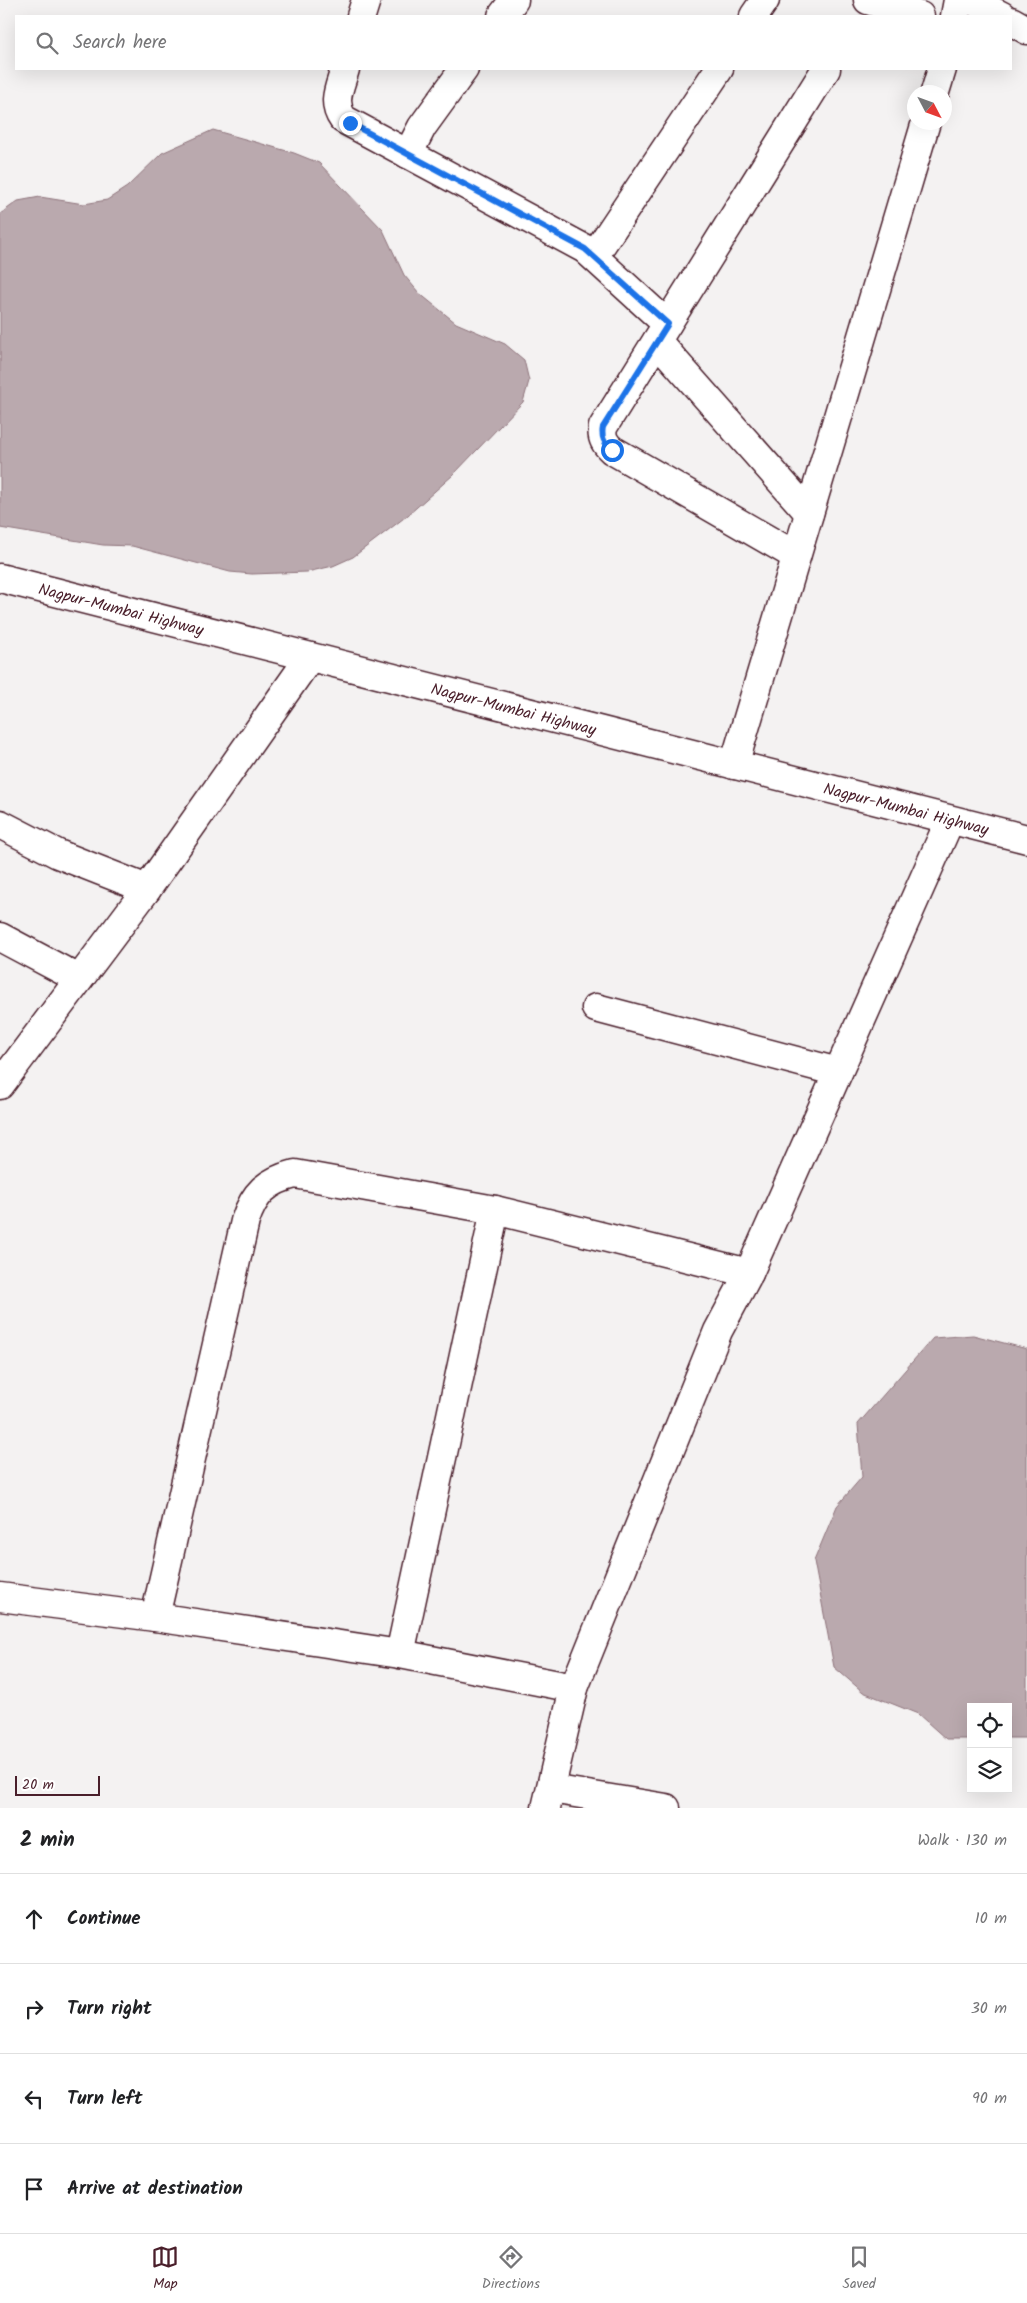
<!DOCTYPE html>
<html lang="en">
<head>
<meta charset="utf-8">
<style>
	:root { --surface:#fff; --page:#f2f2f2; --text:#202124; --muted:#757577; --line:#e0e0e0; --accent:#4a1f2b }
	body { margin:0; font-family:Kalam,sans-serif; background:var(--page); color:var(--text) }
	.controls { position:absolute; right:15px; bottom:15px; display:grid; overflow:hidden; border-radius:0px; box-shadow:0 5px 20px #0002 }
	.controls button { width:45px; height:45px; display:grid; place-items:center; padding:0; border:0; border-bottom:1px solid var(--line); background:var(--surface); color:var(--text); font:25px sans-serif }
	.compass { position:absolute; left:907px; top:85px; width:45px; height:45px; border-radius:50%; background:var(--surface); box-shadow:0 5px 20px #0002; rotate:131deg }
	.scale { position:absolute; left:15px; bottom:12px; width:85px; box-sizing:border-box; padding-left:5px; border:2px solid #4a1f2b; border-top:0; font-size:14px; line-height:18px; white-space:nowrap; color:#4a1f2b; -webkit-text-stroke:4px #fff; paint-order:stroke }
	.stop { position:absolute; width:15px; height:15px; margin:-11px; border:4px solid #1a73e8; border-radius:50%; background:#fff }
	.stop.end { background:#1a73e8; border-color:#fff; box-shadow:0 1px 5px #0008 }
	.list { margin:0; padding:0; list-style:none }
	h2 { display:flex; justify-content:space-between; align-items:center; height:65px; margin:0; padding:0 20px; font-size:21px }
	h2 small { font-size:16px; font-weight:400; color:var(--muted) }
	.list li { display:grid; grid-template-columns:32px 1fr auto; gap:15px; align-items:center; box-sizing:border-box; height:90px; padding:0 20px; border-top:1px solid var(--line) }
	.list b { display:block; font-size:19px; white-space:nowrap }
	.list em { font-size:16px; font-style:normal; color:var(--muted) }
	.icon { flex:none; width:28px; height:28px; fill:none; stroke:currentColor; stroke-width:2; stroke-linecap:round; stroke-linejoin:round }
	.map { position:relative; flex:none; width:1027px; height:1808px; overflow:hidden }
	.search { position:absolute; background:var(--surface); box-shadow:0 5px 20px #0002; left:15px; right:15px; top:15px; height:55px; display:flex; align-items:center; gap:12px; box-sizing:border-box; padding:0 18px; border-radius:0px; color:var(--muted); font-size:19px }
	.sheet { height:425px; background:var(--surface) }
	nav { display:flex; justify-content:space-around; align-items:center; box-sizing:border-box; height:70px; border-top:1px solid var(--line); background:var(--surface); font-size:14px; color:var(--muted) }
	nav a { display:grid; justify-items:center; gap:2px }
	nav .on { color:var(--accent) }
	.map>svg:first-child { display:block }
	.water { fill:#baa9ae; stroke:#8d727a }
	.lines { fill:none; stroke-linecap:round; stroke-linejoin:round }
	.minor-casing { stroke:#4a1f2b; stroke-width:31 }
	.highway-casing { stroke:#4a1f2b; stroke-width:31 }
	.minor { stroke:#fff; stroke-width:28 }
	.highway { stroke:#fff; stroke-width:28 }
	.route { stroke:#1a73e8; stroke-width:6 }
	.labels { text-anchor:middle; stroke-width:4; stroke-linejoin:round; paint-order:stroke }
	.street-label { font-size:16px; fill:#4a1f2b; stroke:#fff }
</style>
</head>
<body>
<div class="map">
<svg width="1027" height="1808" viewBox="0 0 1027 1808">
	<rect width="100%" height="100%" fill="#f4f2f2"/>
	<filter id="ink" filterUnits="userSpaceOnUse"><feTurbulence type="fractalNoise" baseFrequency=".02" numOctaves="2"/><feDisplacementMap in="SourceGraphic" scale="10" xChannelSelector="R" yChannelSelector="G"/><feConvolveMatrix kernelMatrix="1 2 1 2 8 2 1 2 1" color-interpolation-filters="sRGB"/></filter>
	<g filter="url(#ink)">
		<!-- water -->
		<g class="water">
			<polygon points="213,130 294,153 319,163 383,230 404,275 419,293 456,323 505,344 524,360 529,381 523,402 453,475 408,515 353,557 333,566 307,572 252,574 230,572 132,546 103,545 0,528 0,214 18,201 40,197 84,204 107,200 127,187 162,153"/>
			<polygon points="973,1335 1027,1349 1027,1738 1008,1738 1008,1707 971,1707 971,1739 946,1739 918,1714 863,1692 834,1667 814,1561 837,1506 862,1477 858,1424 933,1338"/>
		</g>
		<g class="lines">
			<defs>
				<g id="minor">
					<polyline points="868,0 920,16"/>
					<polyline points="971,0 1002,16"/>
					<polyline points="361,16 366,0"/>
					<polyline points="502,16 514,0"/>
					<polyline points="754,16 765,0"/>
					<polyline points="955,16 958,0"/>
					<polyline points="1011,21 1027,30"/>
					<path d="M345 69C340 87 331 102 343 119L585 249 667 324"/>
					<polyline points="935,92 942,69"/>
					<polyline points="408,154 422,127 464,69"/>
					<polyline points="594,256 719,69"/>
					<polyline points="657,341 809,513"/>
					<path d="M796 556 612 450C604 443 601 437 603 427L826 69"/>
					<polyline points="734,765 926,122"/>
					<polyline points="0,824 58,854 147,889"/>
					<polyline points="0,937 79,979"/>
					<polyline points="596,1008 838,1072"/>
					<polyline points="0,1085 147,889 310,657"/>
					<polyline points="0,1597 155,1617 400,1654 574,1688"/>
					<path d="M155 1617 245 1221C254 1193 267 1181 295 1174L495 1210 749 1273"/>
					<polyline points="400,1654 495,1210"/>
					<polyline points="551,1789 666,1808"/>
					<polyline points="546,1808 574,1688 718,1331 749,1273 950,820"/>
				</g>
				<g id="highway">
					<path id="s1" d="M0 578 1027 839"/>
				</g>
			</defs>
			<!-- minor casing -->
			<use href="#minor" class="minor-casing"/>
			<!-- highway casing -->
			<use href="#highway" class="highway-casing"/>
			<!-- minor -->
			<use href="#minor" class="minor"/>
			<!-- highway -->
			<use href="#highway" class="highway"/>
		</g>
	</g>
	<g class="lines" filter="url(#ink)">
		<!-- route -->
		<path class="route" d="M350 123 585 249 668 324 603 427C601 437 604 443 612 450"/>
	</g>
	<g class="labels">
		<!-- street labels -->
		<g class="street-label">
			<text dy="6" stroke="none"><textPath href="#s1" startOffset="125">Nagpur-Mumbai Highway</textPath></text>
			<text dy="6" stroke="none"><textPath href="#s1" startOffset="530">Nagpur-Mumbai Highway</textPath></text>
			<text dy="6" stroke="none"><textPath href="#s1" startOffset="935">Nagpur-Mumbai Highway</textPath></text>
		</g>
	</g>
</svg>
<div class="controls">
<button><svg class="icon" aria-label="locate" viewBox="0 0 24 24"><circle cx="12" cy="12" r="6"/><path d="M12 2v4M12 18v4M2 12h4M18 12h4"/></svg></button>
<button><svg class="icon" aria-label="layers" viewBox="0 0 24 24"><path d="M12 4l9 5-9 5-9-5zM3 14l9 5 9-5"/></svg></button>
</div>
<svg class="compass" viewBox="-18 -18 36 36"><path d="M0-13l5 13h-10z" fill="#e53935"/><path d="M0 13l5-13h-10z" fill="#757577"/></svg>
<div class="scale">20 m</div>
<div class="stop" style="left:612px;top:450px"></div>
<div class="stop end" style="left:350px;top:123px"></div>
<div class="search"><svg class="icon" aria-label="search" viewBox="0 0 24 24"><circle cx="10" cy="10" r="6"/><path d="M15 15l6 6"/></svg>Search here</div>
</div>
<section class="sheet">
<h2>2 min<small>Walk · 130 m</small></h2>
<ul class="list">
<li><svg class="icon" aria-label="ahead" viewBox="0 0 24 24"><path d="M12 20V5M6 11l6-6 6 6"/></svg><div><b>Continue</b></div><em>10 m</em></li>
<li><svg class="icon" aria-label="right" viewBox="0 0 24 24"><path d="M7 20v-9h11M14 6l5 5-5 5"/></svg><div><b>Turn right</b></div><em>30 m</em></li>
<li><svg class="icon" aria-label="left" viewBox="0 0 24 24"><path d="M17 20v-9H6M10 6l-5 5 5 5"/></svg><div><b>Turn left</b></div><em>90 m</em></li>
<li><svg class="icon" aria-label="arrive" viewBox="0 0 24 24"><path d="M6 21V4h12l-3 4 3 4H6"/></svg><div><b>Arrive at destination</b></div></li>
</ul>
</section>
<nav>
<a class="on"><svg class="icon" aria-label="map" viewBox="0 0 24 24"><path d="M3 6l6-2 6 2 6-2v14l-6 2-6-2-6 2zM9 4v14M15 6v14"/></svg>Map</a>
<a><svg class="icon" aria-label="directions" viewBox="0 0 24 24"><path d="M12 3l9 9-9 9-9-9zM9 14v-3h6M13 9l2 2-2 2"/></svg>Directions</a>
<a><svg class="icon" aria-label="saved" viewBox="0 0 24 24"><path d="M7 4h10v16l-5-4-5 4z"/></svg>Saved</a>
</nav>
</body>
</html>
